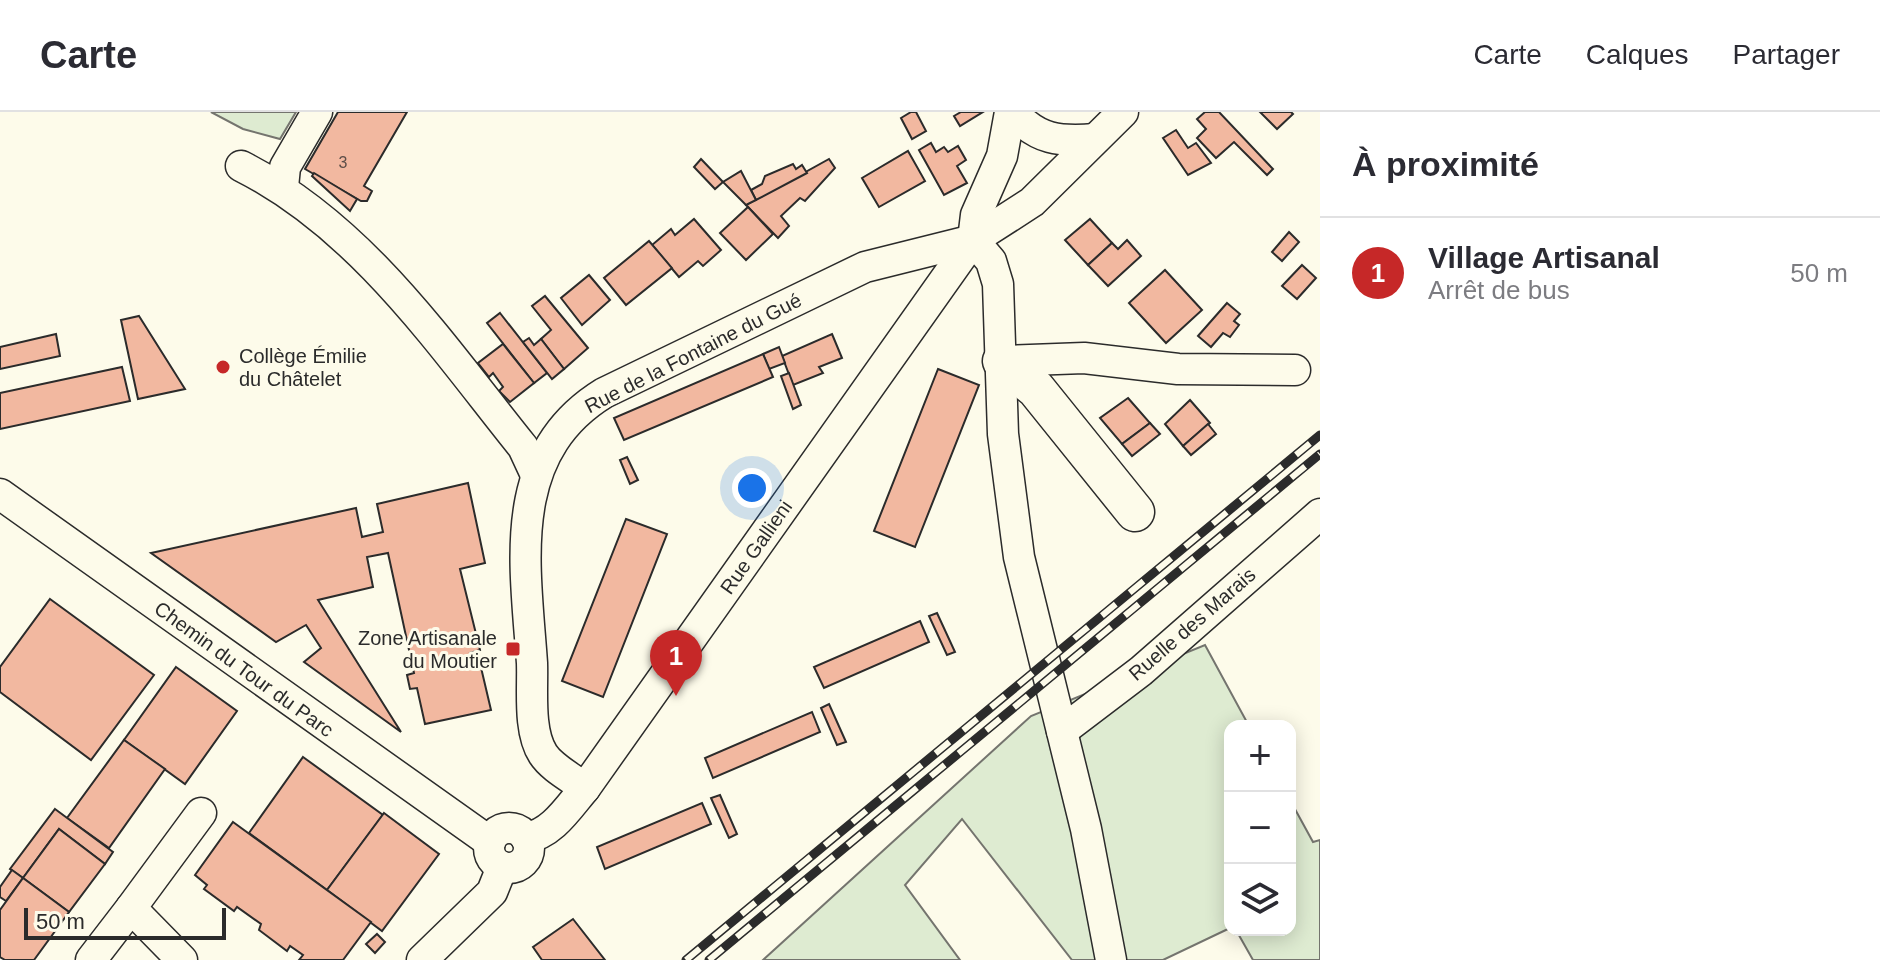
<!DOCTYPE html>
<html lang="fr">
<head>
<meta charset="utf-8">
<style>
	:root { --surface:#fff; --page:#f7f7f7; --text:#2b2b33; --muted:#7c7c81; --line:#e1e1e2; --accent:#c62828 }
	body { margin:0; font-family:Arial,sans-serif; background:var(--page); color:var(--text) }
	.controls { position:absolute; right:24px; bottom:24px; display:grid; overflow:hidden; border-radius:16px; box-shadow:0 4px 20px #0003 }
	.controls button { width:72px; height:72px; display:grid; place-items:center; padding:0; border:0; border-bottom:2px solid var(--line); background:var(--surface); color:var(--text); font:40px sans-serif }
	.scale { position:absolute; left:24px; bottom:20px; width:202px; box-sizing:border-box; padding-left:8px; border:4px solid #2b2b2b; border-top:0; font-size:22px; line-height:28px; white-space:nowrap; color:#2b2b2b; -webkit-text-stroke:6px #fdfbea; paint-order:stroke }
	.you { position:absolute; left:752px; top:376px; width:28px; height:28px; margin:-20px; border:6px solid #fff; border-radius:50%; background:#1a73e8; box-shadow:0 0 0 12px #1a73e833 }
	.badge { display:grid; place-items:center; width:52px; height:52px; border-radius:50%; background:var(--accent); color:#fff; font-size:26px; font-weight:700 }
	.pin { position:absolute; translate:-50% -66px; filter:drop-shadow(0 2px 4px #0008) }
	.pin::after { content:''; position:absolute; top:42px; width:28px; height:24px; background:inherit; clip-path:polygon(0 0,100% 0,50% 100%) }
	.list { margin:0; padding:0; list-style:none }
	h2 { display:flex; justify-content:space-between; align-items:center; height:104px; margin:0; padding:0 32px; font-size:34px }
	h2 small { font-size:26px; font-weight:400; color:var(--muted) }
	.list li { display:grid; grid-template-columns:52px 1fr auto; gap:24px; align-items:center; box-sizing:border-box; height:112px; padding:0 32px; border-top:2px solid var(--line) }
	.list b { display:block; font-size:30px; white-space:nowrap }
	.list p { margin:0; font-size:26px; white-space:nowrap; color:var(--muted) }
	.list em { font-size:26px; font-style:normal; color:var(--muted) }
	.icon { flex:none; width:44px; height:44px; fill:none; stroke:currentColor; stroke-width:2; stroke-linecap:round; stroke-linejoin:round }
	.map { position:relative; flex:none; width:1320px; height:848px; overflow:hidden }
	header { display:flex; align-items:center; gap:48px; box-sizing:border-box; height:112px; padding:0 40px; background:var(--surface); border-bottom:2px solid var(--line) }
	header strong { font-size:38px }
	nav { display:flex; gap:44px; margin-inline-start:auto; font-size:28px }
	main { display:flex }
	aside { flex:1; background:var(--surface) }
	.map>svg:first-child { display:block }
	.green { fill:#deebd1; stroke:#74746e; stroke-width:2 }
	.building { fill:#f2b8a0; stroke:#2b2b2b; stroke-width:2 }
	.lines { fill:none; stroke-linecap:round; stroke-linejoin:round }
	.minor-casing { stroke:#2b2b2b; stroke-width:33 }
	.major-casing { stroke:#2b2b2b; stroke-width:41 }
	.minor { stroke:#fdfbea; stroke-width:30 }
	.major { stroke:#fdfbea; stroke-width:38 }
	.rail-casing { stroke:#2b2b2b; stroke-width:9 }
	.rail { stroke:#fdfbea; stroke-width:6; stroke-dasharray:18; stroke-linecap:butt }
	.poi-dot { fill:#c62828; stroke:#fdfbea; stroke-width:3 }
	.labels { text-anchor:middle; stroke-width:6; stroke-linejoin:round; paint-order:stroke }
	.number-label { font-size:16px; fill:#5d4e48 }
	.street-label { font-size:20px; fill:#2b2b2b; stroke:#fdfbea }
	.poi-label { font-size:20px; fill:#2b2b2b; stroke:#fdfbea; text-anchor:start }
</style>
</head>
<body>
<header>
<strong>Carte</strong>
<nav><a>Carte</a><a>Calques</a><a>Partager</a></nav>
</header>
<main>
<div class="map">
<svg width="1320" height="848" viewBox="0 0 1320 848">
	<rect width="100%" height="100%" fill="#fdfbea"/>
	<!-- green -->
	<g class="green">
		<polygon points="211,0 296,0 280,27 243,17"/>
		<polygon points="1205,533 1249,614 1230,614 1230,816 1163,848 1072,848 962,707 905,773 960,848 763,848 1031,604"/>
		<polygon points="1290,688 1313,730 1320,728 1320,848 1253,848 1236,818 1290,818"/>
	</g>
	<!-- building -->
	<g class="building">
		<polygon points="338,0 407,0 364,74 372,79 367,89 361,89 305,57"/>
		<polygon points="911,0 916,0 926,19 912,27 901,6"/>
		<polygon points="961,0 983,0 960,14 954,4"/>
		<polygon points="1205,0 1219,0 1273,57 1267,63 1234,30 1216,46 1197,26 1206,17 1197,7"/>
		<polygon points="1260,0 1291,0 1293,2 1277,17"/>
		<polygon points="1176,18 1188,36 1196,31 1211,51 1188,63 1163,26"/>
		<polygon points="931,31 936,40 944,35 948,40 958,34 966,48 957,54 967,71 944,83 919,38"/>
		<polygon points="908,39 925,69 879,95 862,66"/>
		<polygon points="701,47 723,70 715,77 694,55"/>
		<polygon points="829,47 835,56 805,89 800,86 781,104 789,114 778,126 746,93"/>
		<polygon points="793,52 796,57 802,53 807,61 756,88 751,78 762,72 765,64"/>
		<polygon points="741,59 756,88 746,93 723,70"/>
		<polygon points="314,61 357,87 350,99 312,64"/>
		<polygon points="748,95 773,122 746,148 720,121"/>
		<polygon points="694,107 721,138 703,154 698,149 679,165 652,133 671,117 675,123"/>
		<polygon points="1090,107 1112,131 1088,153 1065,128"/>
		<polygon points="1289,120 1299,130 1282,149 1272,140"/>
		<polygon points="1127,128 1141,144 1108,174 1088,153 1112,131 1118,137"/>
		<polygon points="649,129 672,156 626,193 604,166"/>
		<polygon points="1302,153 1316,166 1297,187 1282,174"/>
		<polygon points="1165,158 1202,198 1166,231 1129,191"/>
		<polygon points="589,163 610,188 582,213 561,186"/>
		<polygon points="545,184 588,236 564,257 541,227 551,218 532,194"/>
		<polygon points="1227,191 1240,202 1234,209 1239,213 1230,225 1223,221 1211,235 1198,224"/>
		<polygon points="500,201 547,261 534,271 487,211"/>
		<polygon points="139,204 185,277 138,287 121,208"/>
		<polygon points="56,222 60,244 0,257 0,235"/>
		<polygon points="832,222 842,246 819,255 823,261 793,273 782,244"/>
		<polygon points="529,226 534,233 541,227 564,257 552,267 523,230"/>
		<polygon points="503,232 534,271 510,290 499,279 503,275 493,261 489,265 478,251"/>
		<polygon points="779,235 785,251 769,257 763,242"/>
		<polygon points="763,242 773,265 624,328 614,306"/>
		<polygon points="122,255 130,289 0,317 0,281"/>
		<polygon points="938,257 979,273 915,435 874,419"/>
		<polygon points="789,261 801,293 793,297 781,264"/>
		<polygon points="1128,286 1150,311 1122,332 1100,306"/>
		<polygon points="1190,288 1210,311 1183,334 1165,312"/>
		<polygon points="1150,311 1160,322 1132,344 1122,332"/>
		<polygon points="1208,312 1216,322 1191,343 1183,334"/>
		<polygon points="627,345 638,368 630,372 620,348"/>
		<polygon points="468,371 485,451 460,457 480,538 470,541 472,549 479,547 491,598 425,612 417,576 410,577 407,563 414,561 388,441 367,445 373,475 318,488 401,620 304,550 321,536 306,513 276,530 151,441 356,396 362,425 383,420 377,392"/>
		<polygon points="626,407 667,422 603,585 562,569"/>
		<polygon points="50,487 154,563 91,648 0,580 0,555"/>
		<polygon points="937,501 955,540 947,543 929,504"/>
		<polygon points="920,509 929,530 824,576 814,555"/>
		<polygon points="176,555 237,599 185,672 124,628"/>
		<polygon points="829,592 846,630 837,633 821,596"/>
		<polygon points="812,600 820,620 713,666 705,646"/>
		<polygon points="124,628 165,657 109,736 67,706"/>
		<polygon points="303,645 383,703 327,778 249,721"/>
		<polygon points="720,683 737,722 729,726 711,686"/>
		<polygon points="702,691 711,712 605,757 597,735"/>
		<polygon points="55,697 113,740 105,752 59,717 23,766 10,757"/>
		<polygon points="384,701 439,742 382,819 327,778"/>
		<polygon points="233,710 371,810 343,848 299,848 303,843 290,834 287,839 259,818 261,812 237,795 234,799 204,777 207,773 195,763"/>
		<polygon points="59,717 105,752 69,800 23,766"/>
		<polygon points="12,758 23,766 6,789 0,785 0,775"/>
		<polygon points="23,766 69,800 34,848 5,848 0,845 0,798"/>
		<polygon points="573,807 605,848 542,848 533,835"/>
		<polygon points="377,822 385,830 375,841 366,832"/>
	</g>
	<g class="lines">
		<defs>
			<g id="minor">
				<path d="M1013 0C1037 28 1060 30 1095 27"/>
				<path d="M241 54C362 115 440 232 523 335L536 363"/>
				<polyline points="283,75 285,55 317,0"/>
				<polyline points="973,128 991,149 998,172 1003,322 1019,445 1086,717 1111,848"/>
				<polyline points="973,128 976,103 1002,44 1010,0"/>
				<polyline points="1002,249 1084,246 1178,257 1295,258"/>
				<polyline points="0,382 490,730"/>
				<polyline points="1062,619 1141,559 1320,402"/>
				<path d="M585 676C572 666 552 656 543 642 528 619 533 577 532 551 525 451 505 342 604 281L865 155 973 128"/>
				<circle cx="509" cy="736" r="20"/>
				<path d="M526 726C552 722 568 696 585 676L973 128 1032 90 1123 0"/>
				<polyline points="91,848 131,796"/>
				<polyline points="182,848 131,796 201,701"/>
				<polyline points="422,848 492,780 502,755"/>
			</g>
			<polyline id="major" points="1002,249 1036,277 1135,400"/>
		</defs>
		<!-- minor casing -->
		<use href="#minor" class="minor-casing"/>
		<!-- major casing -->
		<use href="#major" class="major-casing"/>
		<!-- minor -->
		<use href="#minor" class="minor"/>
		<!-- major -->
		<use href="#major" class="major"/>
		<defs>
			<g id="rail">
				<polyline points="686,848 1320,323"/>
				<polyline points="709,848 1320,342"/>
			</g>
		</defs>
		<!-- rail casing -->
		<use href="#rail" class="rail-casing"/>
		<!-- rail -->
		<use href="#rail" class="rail"/>
	</g>
	<!-- markers -->
	<g class="poi-dot">
		<circle cx="223" cy="255" r="8"/>
		<rect x="505" y="529" width="16" height="16" rx="4"/>
	</g>
	<g class="labels">
		<!-- number labels -->
		<g class="number-label">
			<text x="343" y="56">3</text>
		</g>
		<!-- street labels -->
		<g class="street-label">
			<text transform="translate(693 241) rotate(-27)" y="7">Rue de la Fontaine du Gué</text>
			<text transform="translate(756 435) rotate(-55)" y="7">Rue Gallieni</text>
			<text transform="translate(1192 512) rotate(-41)" y="7">Ruelle des Marais</text>
			<text transform="translate(244 557) rotate(36)" y="7">Chemin du Tour du Parc</text>
		</g>
		<!-- poi labels -->
		<g class="poi-label">
			<text x="239" y="251">Collège Émilie<tspan x="239" dy="23">du Châtelet</tspan></text>
			<text x="497" y="533" text-anchor="end">Zone Artisanale<tspan x="497" dy="23">du Moutier</tspan></text>
		</g>
	</g>
</svg>
<div class="controls">
<button>+</button>
<button>−</button>
<button><svg class="icon" aria-label="layers" viewBox="0 0 24 24"><path d="M12 4l9 5-9 5-9-5zM3 14l9 5 9-5"/></svg></button>
</div>
<div class="scale">50 m</div>
<div class="you"></div>
<div class="pin badge" style="left:676px;top:584px">1</div>
</div>
<aside>
<h2>À proximité<small></small></h2>
<ul class="list">
<li><span class="badge">1</span><div><b>Village Artisanal</b><p>Arrêt de bus</p></div><em>50 m</em></li>
</ul>
</aside>
</main>
</body>
</html>
